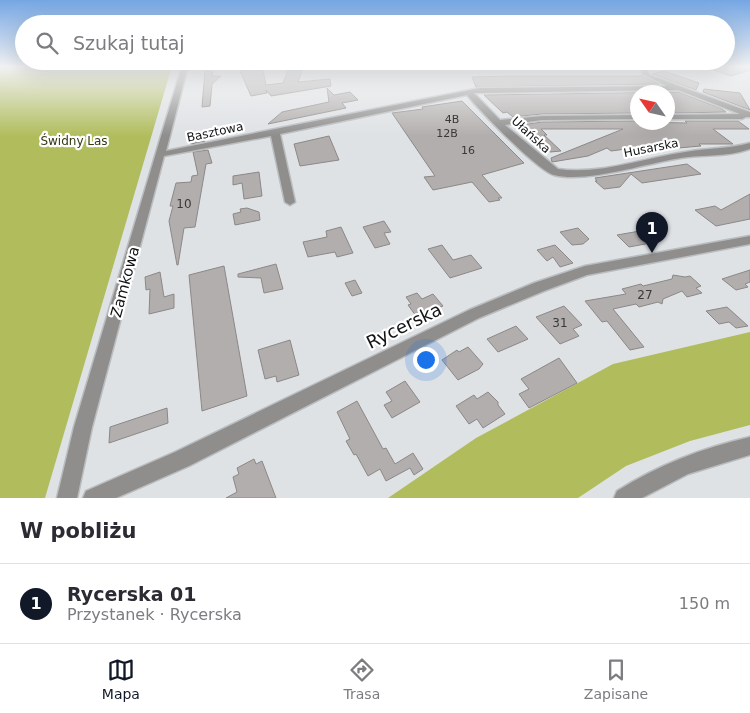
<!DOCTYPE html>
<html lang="pl">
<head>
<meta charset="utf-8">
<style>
	:root { --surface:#fff; --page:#f2f2f3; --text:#2b2b33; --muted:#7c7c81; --line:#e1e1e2; --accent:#111827 }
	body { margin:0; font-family:"DejaVu Sans",sans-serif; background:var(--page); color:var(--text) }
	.compass { position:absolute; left:630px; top:85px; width:45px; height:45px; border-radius:50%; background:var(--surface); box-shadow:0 5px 20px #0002; rotate:304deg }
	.you { position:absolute; left:425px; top:359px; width:18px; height:18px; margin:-12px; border:4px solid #fff; border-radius:50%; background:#1a73e8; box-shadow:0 0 0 8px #1a73e833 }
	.badge { display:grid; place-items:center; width:32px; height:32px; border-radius:50%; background:var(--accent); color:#fff; font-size:16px; font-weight:700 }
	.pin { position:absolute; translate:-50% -41px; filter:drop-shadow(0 1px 2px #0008) }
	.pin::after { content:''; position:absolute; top:26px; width:18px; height:15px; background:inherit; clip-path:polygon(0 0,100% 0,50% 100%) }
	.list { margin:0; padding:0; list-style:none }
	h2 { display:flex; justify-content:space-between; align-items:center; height:65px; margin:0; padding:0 20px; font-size:21px }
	h2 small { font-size:16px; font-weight:400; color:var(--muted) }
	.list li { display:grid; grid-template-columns:32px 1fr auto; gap:15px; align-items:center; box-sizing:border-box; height:80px; padding:0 20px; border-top:1px solid var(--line) }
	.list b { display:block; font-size:19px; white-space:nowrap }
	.list p { margin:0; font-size:16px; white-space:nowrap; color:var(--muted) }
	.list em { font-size:16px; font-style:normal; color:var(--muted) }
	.icon { flex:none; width:28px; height:28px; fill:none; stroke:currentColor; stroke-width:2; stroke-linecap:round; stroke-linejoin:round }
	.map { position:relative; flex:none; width:750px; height:498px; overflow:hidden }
	.search { position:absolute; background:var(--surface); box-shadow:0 5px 20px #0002; left:15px; right:15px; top:15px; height:55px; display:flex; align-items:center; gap:12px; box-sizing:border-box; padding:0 18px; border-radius:28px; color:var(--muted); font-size:19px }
	.sheet { height:145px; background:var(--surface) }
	nav { display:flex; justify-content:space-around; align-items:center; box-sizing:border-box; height:70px; border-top:1px solid var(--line); background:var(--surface); font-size:14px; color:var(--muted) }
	nav a { display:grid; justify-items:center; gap:2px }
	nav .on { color:var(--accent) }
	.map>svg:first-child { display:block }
	.forest { fill:#b1bd5d }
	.building { fill:#b2aead; stroke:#8c8887 }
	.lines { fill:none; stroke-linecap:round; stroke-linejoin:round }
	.minor-casing { stroke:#babdbf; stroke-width:3 }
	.minor { fill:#8f8e8d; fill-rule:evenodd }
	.labels { text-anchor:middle; stroke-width:4.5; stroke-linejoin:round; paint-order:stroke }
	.far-number-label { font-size:11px; fill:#39393a }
	.far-street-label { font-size:12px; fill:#111213; stroke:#fff }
	.far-park-label { font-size:12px; fill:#343910; stroke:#fff }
	.number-label { font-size:12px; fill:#39393a }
	.street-label { font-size:15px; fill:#111213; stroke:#fff }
	.near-street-label { font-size:18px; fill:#111213; stroke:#fff }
</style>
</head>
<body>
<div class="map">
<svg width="750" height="498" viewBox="0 0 750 498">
	<rect width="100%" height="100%" fill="#dfe2e5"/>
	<!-- forest -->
	<g class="forest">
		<polygon points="0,66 172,66 45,498 0,498"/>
		<polygon points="750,332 750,425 690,441 626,466 578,498 388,498 476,438 613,364"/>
	</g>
	<!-- building -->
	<g class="building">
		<polygon points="708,66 750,66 750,70 731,76 707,68"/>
		<polygon points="247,69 263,70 266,85 283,83 288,70 302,70 298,82 330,79 331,86 271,96 266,90 267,93 251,96 240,71"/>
		<polygon points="205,71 213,72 212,76 221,76 212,84 210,106 202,107"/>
		<polygon points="664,71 673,74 699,83 696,90 652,74"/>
		<polygon points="512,76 643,76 659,84 476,87 472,77"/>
		<polygon points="327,88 334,95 350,92 358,100 342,103 346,108 268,124 282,112 329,102"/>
		<polygon points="704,89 740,93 750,110 703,92"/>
		<polygon points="638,92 638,113 542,114 513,117 507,112 503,113 484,95 678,92 720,108 726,112 676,113 668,106 668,92"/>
		<polygon points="462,101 524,163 482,175 502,198 498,198 500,200 489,202 472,182 433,190 424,177 435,176 392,113 423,109 422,107"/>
		<polygon points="638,121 638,122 687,123 685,121 738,121 749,129 713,129 733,144 699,144 701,146 655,150 649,146 611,151 607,148 588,156 552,162 551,158 623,129 541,129 547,135 544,135 561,151 550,152 523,128 524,127 522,125 542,122"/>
		<polygon points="203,133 205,141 191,144 189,136"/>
		<polygon points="329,136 339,160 300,166 294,144"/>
		<polygon points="208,150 212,163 206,164 195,227 184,228 178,265 177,265 169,221 173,206 170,206 176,183 191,182 192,176 198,175 193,152"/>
		<polygon points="687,164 701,174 642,183 631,174 620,187 604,189 595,181 597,181 595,178"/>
		<polygon points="259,172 262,196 244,199 242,183 233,185 233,176"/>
		<polygon points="750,194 750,219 716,226 695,210 715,206 721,210"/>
		<polygon points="247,208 259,212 260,220 235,225 233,214 241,212 240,209"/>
		<polygon points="384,221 391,232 384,233 390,244 375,248 363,227"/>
		<polygon points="341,227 353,253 337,257 335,252 308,257 303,242 327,237 326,231"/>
		<polygon points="578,228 589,239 583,244 572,245 560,232"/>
		<polygon points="657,228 663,233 656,242 629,247 617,235"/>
		<polygon points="442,245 453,260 471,255 482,268 450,278 428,249"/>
		<polygon points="555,245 573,263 560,267 553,257 547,261 537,250"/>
		<polygon points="276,264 283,289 264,293 261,278 238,277 238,274"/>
		<polygon points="224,266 247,396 202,411 189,275"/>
		<polygon points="750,270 750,282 745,284 748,287 736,290 722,279"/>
		<polygon points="160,272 164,297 174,294 174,308 149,314 150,289 146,290 145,277"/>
		<polygon points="673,275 685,277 690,276 701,286 696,288 702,293 687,297 682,291 663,299 662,304 658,302 639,307 636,304 613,309 644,347 630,350 607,321 602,322 585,301 626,294 622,289 641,284 643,286 672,279"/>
		<polygon points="355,280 362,293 352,296 345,283"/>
		<polygon points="417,293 422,299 433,294 443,306 416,316 408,305 411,304 406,297"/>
		<polygon points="564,306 582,325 573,329 579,336 560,344 536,317"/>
		<polygon points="727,307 748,326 736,328 729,322 719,324 706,311"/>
		<polygon points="516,326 528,339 498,352 487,339"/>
		<polygon points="290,340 299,375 277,382 276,376 265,379 258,350"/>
		<polygon points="468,347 483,364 479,369 458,380 442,360 457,350 459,352"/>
		<polygon points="559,358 577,383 529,408 519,394 529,389 521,379"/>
		<polygon points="405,381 420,402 392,418 384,405 392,401 386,392"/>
		<polygon points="488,392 498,402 498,405 505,414 483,428 477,419 469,424 456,406 474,395 477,399"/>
		<polygon points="357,401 383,449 386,448 395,464 413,453 423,469 414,475 410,468 386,481 380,469 368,476 356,454 354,455 346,441 350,439 337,412"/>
		<polygon points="167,408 168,423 109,443 110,427"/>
		<polygon points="254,459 256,464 262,461 276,498 226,498 237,492 233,477 239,474 237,468"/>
	</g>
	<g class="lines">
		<defs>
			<g id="minor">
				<path d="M182 66H188L166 151 480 88 667 86 642 74V66H648V72L650 75 750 112V117H746L742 119H668V115L740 114 678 90 474 93 500 120 542 116 638 115V119L542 120 505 125 558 169C600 175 644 158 685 152 707 148 727 149 750 143V149C726 158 699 154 675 159 641 165 586 183 554 175 537 170 480 111 467 95L280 134 295 202 290 205 285 202 271 136 164 156 92 427 77 498H57L74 427Z"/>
				<polygon points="750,236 750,244 587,275 544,291 479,318 189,466 116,498 83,498 86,491 175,452 469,310 534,283 585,266"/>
				<path d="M750 437V455L688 474 642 498H614L617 491C658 465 702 448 750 437Z"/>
			</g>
		</defs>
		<!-- minor casing -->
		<use href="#minor" class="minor-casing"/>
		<!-- minor -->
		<use href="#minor" class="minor"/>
	</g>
	<!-- sky -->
	<linearGradient id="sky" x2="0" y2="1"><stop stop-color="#75a6e3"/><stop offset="0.49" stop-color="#f1f2f3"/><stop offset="1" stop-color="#f1f2f3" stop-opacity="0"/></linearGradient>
	<rect width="750" height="136" fill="url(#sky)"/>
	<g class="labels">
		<!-- far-number labels -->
		<g class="far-number-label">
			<text x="452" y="123">4B</text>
			<text x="447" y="137">12B</text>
			<text x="468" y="154">16</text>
		</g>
		<!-- far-street labels -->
		<g class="far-street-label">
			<text transform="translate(215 132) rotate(-12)" y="4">Basztowa</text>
			<text transform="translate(531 135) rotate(42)" y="4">Ułańska</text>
			<text transform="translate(651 148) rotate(-11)" y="4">Husarska</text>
		</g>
		<!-- far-park labels -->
		<g class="far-park-label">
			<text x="74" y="145">Świdny Las</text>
		</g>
		<!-- number labels -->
		<g class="number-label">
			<text x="184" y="208">10</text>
			<text x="645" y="299">27</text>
			<text x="560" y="327">31</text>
		</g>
		<!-- street labels -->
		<g class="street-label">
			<text transform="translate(125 282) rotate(-75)" y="5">Zamkowa</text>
		</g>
		<!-- near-street labels -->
		<g class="near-street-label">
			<text transform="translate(404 326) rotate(-26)" y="6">Rycerska</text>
		</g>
	</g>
</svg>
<svg class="compass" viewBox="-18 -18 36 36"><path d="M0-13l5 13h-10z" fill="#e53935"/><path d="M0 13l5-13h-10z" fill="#7c7c81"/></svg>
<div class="you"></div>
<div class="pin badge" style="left:652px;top:253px">1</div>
<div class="search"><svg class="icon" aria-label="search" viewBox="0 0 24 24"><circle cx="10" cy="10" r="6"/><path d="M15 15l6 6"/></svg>Szukaj tutaj</div>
</div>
<section class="sheet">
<h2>W pobliżu<small></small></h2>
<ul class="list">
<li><span class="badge">1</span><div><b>Rycerska 01</b><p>Przystanek · Rycerska</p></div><em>150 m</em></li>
</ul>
</section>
<nav>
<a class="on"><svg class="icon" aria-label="map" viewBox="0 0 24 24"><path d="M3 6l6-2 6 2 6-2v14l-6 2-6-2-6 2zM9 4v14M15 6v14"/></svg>Mapa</a>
<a><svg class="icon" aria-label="directions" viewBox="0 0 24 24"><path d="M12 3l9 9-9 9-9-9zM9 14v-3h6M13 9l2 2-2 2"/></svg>Trasa</a>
<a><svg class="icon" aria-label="saved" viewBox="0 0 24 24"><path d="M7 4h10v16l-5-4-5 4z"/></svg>Zapisane</a>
</nav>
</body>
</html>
